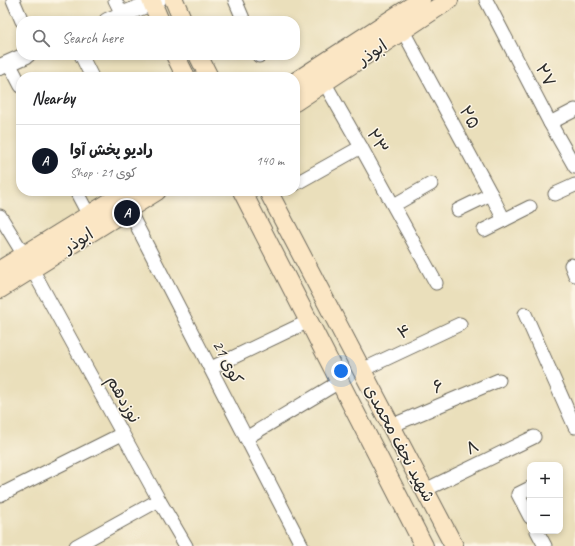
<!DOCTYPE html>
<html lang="en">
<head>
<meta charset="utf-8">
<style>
	:root { --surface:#fff; --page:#f6f6f6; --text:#202124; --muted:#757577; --line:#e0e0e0; --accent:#111827 }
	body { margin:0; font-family:Caveat,"Playpen Sans Arabic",sans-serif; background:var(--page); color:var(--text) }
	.controls { position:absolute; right:12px; bottom:12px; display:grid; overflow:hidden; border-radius:8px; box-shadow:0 2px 6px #0003 }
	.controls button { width:36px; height:36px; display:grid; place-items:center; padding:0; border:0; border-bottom:1px solid var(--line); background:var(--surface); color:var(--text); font:20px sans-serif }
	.you { position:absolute; left:341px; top:371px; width:14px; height:14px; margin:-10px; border:3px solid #fff; border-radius:50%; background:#1a73e8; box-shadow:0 0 0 6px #1a73e833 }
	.badge { display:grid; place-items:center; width:26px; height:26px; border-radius:50%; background:var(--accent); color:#fff; font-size:13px; font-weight:700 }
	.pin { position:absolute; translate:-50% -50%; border:2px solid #fff; box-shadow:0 1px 4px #0006 }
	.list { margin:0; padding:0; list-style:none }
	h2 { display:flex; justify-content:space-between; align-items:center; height:52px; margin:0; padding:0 16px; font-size:17px }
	h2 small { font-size:13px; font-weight:400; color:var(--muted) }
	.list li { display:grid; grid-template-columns:26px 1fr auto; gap:12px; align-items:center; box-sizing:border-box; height:72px; padding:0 16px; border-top:1px solid var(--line) }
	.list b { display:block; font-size:15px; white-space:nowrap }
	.list p { margin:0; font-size:13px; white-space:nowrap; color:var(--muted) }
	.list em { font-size:13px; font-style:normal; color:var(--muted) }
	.icon { flex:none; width:22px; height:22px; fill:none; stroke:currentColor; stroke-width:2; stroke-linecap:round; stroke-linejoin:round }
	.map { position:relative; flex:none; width:575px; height:546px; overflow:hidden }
	.search { position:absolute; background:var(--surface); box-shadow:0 2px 6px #0003; left:16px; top:16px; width:284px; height:44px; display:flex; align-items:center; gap:10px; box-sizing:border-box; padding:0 14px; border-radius:16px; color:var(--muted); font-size:15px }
	.panel { position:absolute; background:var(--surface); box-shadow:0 2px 6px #0003; left:16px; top:72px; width:284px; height:124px; border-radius:16px }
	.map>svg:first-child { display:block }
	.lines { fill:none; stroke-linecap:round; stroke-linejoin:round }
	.minor-casing { stroke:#6e6a5d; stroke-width:15 }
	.tertiary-casing { stroke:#6e6a5d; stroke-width:18 }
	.secondary-casing { stroke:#6e6a5d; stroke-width:20 }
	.minor { stroke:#fff; stroke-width:13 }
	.tertiary { stroke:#fff; stroke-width:16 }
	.secondary { stroke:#fbe6c4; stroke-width:18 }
	.labels { text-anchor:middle; stroke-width:3; stroke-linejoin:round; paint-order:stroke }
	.street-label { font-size:17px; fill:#2b2b2b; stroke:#fcf5e5 }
</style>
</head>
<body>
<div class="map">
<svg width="575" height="546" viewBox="0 0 575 546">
	<rect width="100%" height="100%" fill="#fcf5e5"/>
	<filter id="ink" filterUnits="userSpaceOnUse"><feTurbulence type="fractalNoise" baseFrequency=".025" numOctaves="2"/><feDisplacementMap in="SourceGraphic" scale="8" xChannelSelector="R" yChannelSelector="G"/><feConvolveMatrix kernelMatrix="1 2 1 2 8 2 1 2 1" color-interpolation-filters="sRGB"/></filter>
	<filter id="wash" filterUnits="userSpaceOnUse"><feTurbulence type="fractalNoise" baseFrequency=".012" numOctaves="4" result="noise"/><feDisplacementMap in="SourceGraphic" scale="16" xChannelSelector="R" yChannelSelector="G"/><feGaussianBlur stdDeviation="0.9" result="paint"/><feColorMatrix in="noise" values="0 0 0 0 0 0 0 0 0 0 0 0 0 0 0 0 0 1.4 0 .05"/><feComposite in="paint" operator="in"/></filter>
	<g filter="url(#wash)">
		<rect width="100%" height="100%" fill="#eadfbb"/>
	</g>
	<g filter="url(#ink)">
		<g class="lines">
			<defs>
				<g id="minor">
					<polyline points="13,0 22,21"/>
					<polyline points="115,0 122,14"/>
					<polyline points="235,0 244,21"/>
					<polyline points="486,0 550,123 575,167"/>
					<polyline points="403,31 491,194 504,220"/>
					<polyline points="81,55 92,77"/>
					<polyline points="259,55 259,56"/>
					<polyline points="9,63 21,86"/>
					<polyline points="320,75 361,147 436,283"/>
					<polyline points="550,123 575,110"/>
					<polyline points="295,184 361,147"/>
					<polyline points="76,191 93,223"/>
					<polyline points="555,194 575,185"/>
					<polyline points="124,201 302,546"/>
					<polyline points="394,205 431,184"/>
					<polyline points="458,210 491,194"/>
					<polyline points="0,216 24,255"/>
					<polyline points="484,230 530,207"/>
					<polyline points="571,265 575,275"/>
					<polyline points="32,269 159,500 186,546"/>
					<polyline points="525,314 575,427"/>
					<polyline points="211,368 309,321"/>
					<polyline points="362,370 460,324"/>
					<polyline points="391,426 499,380"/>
					<polyline points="246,438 339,382"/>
					<polyline points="530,488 518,494 530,517"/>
					<polyline points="425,490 534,437"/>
					<polyline points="0,495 122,434"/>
					<polyline points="537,531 545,546"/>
					<polyline points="76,546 159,500"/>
				</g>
				<g id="tertiary">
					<polyline points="107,21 158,0"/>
					<polyline points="0,67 27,55"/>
				</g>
				<g id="secondary">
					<polyline points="151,0 160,21"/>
					<polyline points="174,0 183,21"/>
					<polyline points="175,55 186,77"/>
					<polyline points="198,55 209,77"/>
					<polyline points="295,82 421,0"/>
					<polyline points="295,102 449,0"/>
					<polyline points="242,191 424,546"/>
					<polyline points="268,191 454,546"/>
					<polyline points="0,270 128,191"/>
					<polyline points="0,289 157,191"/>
				</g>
			</defs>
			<!-- minor casing -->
			<use href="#minor" class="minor-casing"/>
			<!-- tertiary casing -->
			<use href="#tertiary" class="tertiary-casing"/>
			<!-- secondary casing -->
			<use href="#secondary" class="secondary-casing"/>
			<!-- minor -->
			<use href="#minor" class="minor"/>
			<!-- tertiary -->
			<use href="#tertiary" class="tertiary"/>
			<!-- secondary -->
			<use href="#secondary" class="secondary"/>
		</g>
	</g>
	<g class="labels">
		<!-- street labels -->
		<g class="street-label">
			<text transform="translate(372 52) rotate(-34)" y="6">ابوذر</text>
			<text transform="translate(546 75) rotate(62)" y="6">۲۷</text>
			<text transform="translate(470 117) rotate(61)" y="6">۲۵</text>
			<text transform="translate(378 141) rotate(61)" y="6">۲۳</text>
			<text transform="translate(78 240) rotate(-32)" y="6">ابوذر</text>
			<text transform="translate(404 331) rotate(-25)" y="6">۴</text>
			<text transform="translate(228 362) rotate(63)" y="6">کوی 21</text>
			<text transform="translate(438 386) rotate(-23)" y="6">۶</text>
			<text transform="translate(124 399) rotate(61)" y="6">نوزدهم</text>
			<text transform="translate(400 443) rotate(62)" y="6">شهید نجف محمدی</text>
			<text transform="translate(472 447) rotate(-26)" y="6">۸</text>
		</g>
	</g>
</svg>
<div class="controls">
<button>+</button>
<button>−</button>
</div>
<div class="you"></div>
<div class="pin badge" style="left:127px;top:213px">A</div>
<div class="search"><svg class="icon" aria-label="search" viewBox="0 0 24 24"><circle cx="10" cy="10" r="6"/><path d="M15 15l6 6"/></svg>Search here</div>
<section class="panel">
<h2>Nearby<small></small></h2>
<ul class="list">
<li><span class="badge">A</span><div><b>رادیو پخش آوا</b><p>Shop · کوی 21</p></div><em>140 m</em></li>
</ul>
</section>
</div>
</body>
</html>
